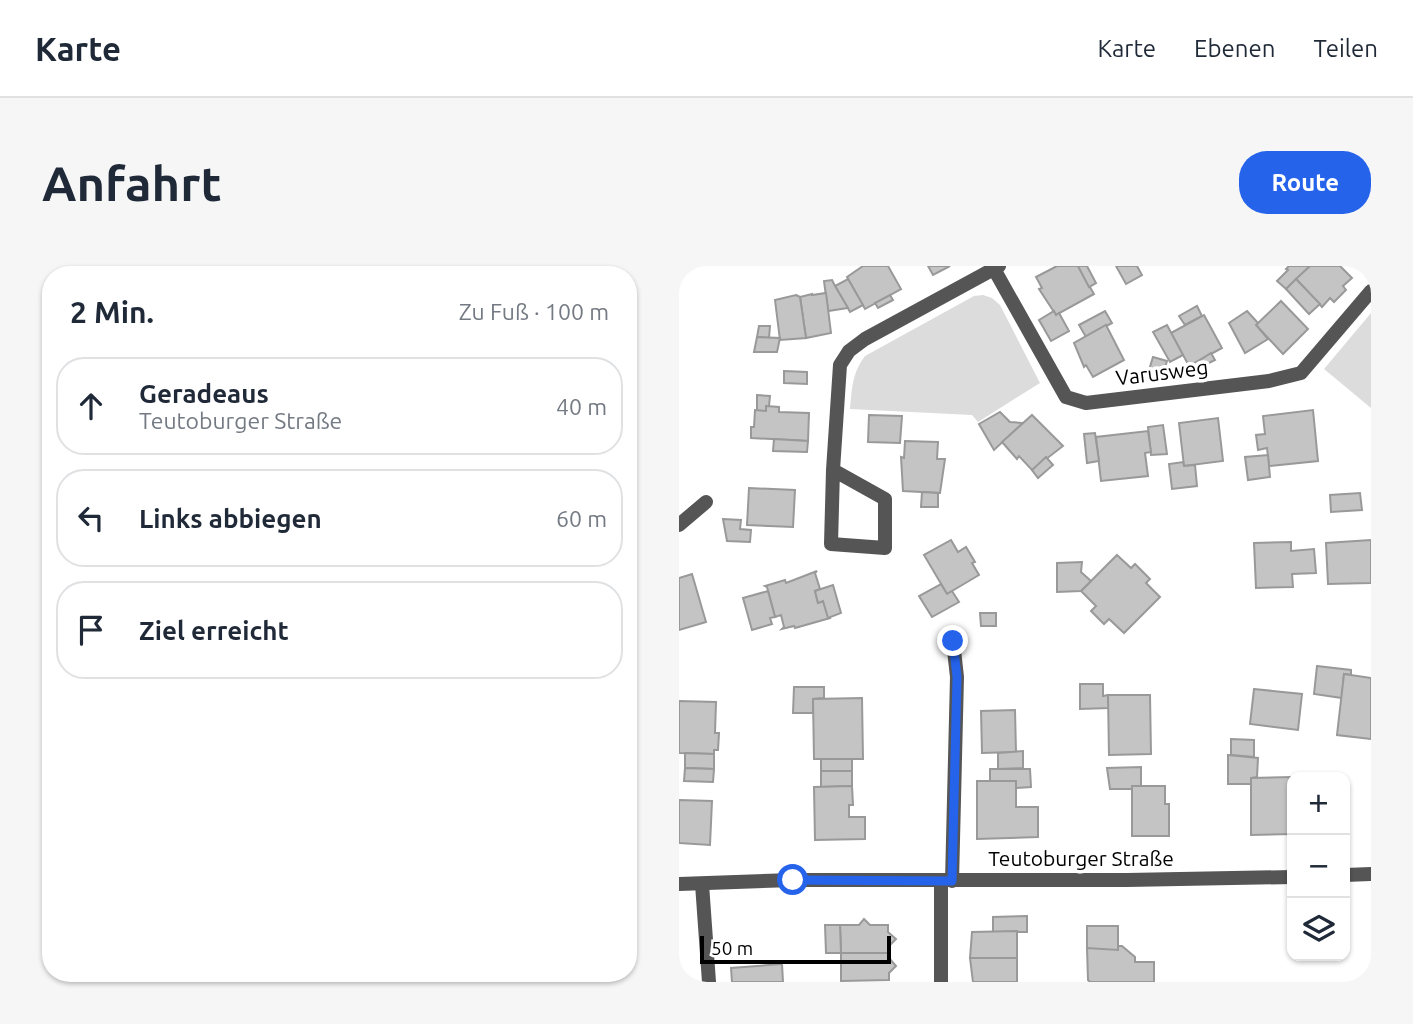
<!DOCTYPE html>
<html lang="de">
<head>
<meta charset="utf-8">
<style>
	:root { --surface:#fff; --page:#f6f6f7; --text:#1f2937; --muted:#747a83; --line:#e0e1e3; --accent:#2563eb }
	body { margin:0; font-family:Ubuntu,sans-serif; background:var(--page); color:var(--text) }
	.controls { position:absolute; right:21px; bottom:21px; display:grid; overflow:hidden; border-radius:14px; box-shadow:0 2px 5px #0004 }
	.controls button { width:63px; height:63px; display:grid; place-items:center; padding:0; border:0; border-bottom:2px solid var(--line); background:var(--surface); color:var(--text); font:35px sans-serif }
	.scale { position:absolute; left:21px; bottom:18px; width:191px; box-sizing:border-box; padding-left:7px; border:4px solid #000; border-top:0; font-size:19px; line-height:24px; white-space:nowrap; color:#000; -webkit-text-stroke:5px #fff; paint-order:stroke }
	.stop { position:absolute; width:21px; height:21px; margin:-16px; border:5px solid #2563eb; border-radius:50%; background:#fff }
	.stop.end { background:#2563eb; border-color:#fff; box-shadow:0 2px 7px #0008 }
	.list { margin:0; padding:0; list-style:none }
	h2 { display:flex; justify-content:space-between; align-items:center; height:91px; margin:0; padding:0 28px; font-size:30px }
	h2 small { font-size:23px; font-weight:400; color:var(--muted) }
	.list li { display:grid; grid-template-columns:46px 1fr auto; gap:21px; align-items:center; box-sizing:border-box; height:98px; margin:0 14px 14px; padding:0 14px; border:2px solid var(--line); border-radius:28px }
	.list b { display:block; font-size:26px; white-space:nowrap }
	.list p { margin:0; font-size:23px; white-space:nowrap; color:var(--muted) }
	.list em { font-size:23px; font-style:normal; color:var(--muted) }
	.icon { flex:none; width:38px; height:38px; fill:none; stroke:currentColor; stroke-width:2; stroke-linecap:round; stroke-linejoin:round }
	.map { position:relative; flex:none; width:692px; height:716px; overflow:hidden; border-radius:28px }
	header { display:flex; align-items:center; gap:42px; box-sizing:border-box; height:98px; padding:0 35px; background:var(--surface); border-bottom:2px solid var(--line) }
	header strong { font-size:33px }
	nav { display:flex; gap:38px; margin-inline-start:auto; font-size:24px }
	.intro { display:flex; align-items:center; justify-content:space-between; box-sizing:border-box; height:168px; padding:0 42px }
	h1 { margin:0; font-size:49px }
	.button { padding:18px 32px; border-radius:28px; background:var(--accent); color:#fff; font-size:24px; font-weight:700 }
	main { display:flex; gap:42px; padding:0 42px }
	aside { flex:1; background:var(--surface); border-radius:28px; box-shadow:0 2px 5px #0004 }
	.map>svg:first-child { display:block }
	.green { fill:#dcdcdc }
	.building { fill:#c4c4c4; stroke:#999; stroke-width:2 }
	.lines { fill:none; stroke-linecap:round; stroke-linejoin:round }
	.lane { stroke:#555; stroke-width:14 }
	.street { stroke:#555; stroke-width:14 }
	.route { stroke:#2563eb; stroke-width:9 }
	.labels { text-anchor:middle; stroke-width:7; stroke-linejoin:round; paint-order:stroke }
	.street-label { font-size:21px; fill:#000; stroke:#fff }
</style>
</head>
<body>
<header>
<strong>Karte</strong>
<nav><a>Karte</a><a>Ebenen</a><a>Teilen</a></nav>
</header>
<div class="intro"><h1>Anfahrt</h1><a class="button">Route</a></div>
<main>
<aside>
<h2>2 Min.<small>Zu Fuß · 100 m</small></h2>
<ul class="list">
<li><svg class="icon" aria-label="ahead" viewBox="0 0 24 24"><path d="M12 20V5M6 11l6-6 6 6"/></svg><div><b>Geradeaus</b><p>Teutoburger Straße</p></div><em>40 m</em></li>
<li><svg class="icon" aria-label="left" viewBox="0 0 24 24"><path d="M17 20v-9H6M10 6l-5 5 5 5"/></svg><div><b>Links abbiegen</b></div><em>60 m</em></li>
<li><svg class="icon" aria-label="arrive" viewBox="0 0 24 24"><path d="M6 21V4h12l-3 4 3 4H6"/></svg><div><b>Ziel erreicht</b></div></li>
</ul>
</aside>
<div class="map">
<svg width="692" height="716" viewBox="0 0 692 716">
	<rect width="100%" height="100%" fill="#fff"/>
	<!-- green -->
	<g class="green">
		<path d="M304 29 313 32 321 39 361 117 299 156 293 149 171 143C173 123 173 107 186 90L295 30Z"/>
		<polygon points="692,47 692,142 645,103"/>
	</g>
	<!-- building -->
	<g class="building">
		<polygon points="184,0 209,0 222,23 186,43 168,11"/>
		<polygon points="249,0 271,0 254,9"/>
		<polygon points="378,0 399,0 415,28 377,49 360,23 363,22 357,11"/>
		<polygon points="399,0 408,0 417,17 410,21"/>
		<polygon points="437,0 458,0 463,9 447,18"/>
		<polygon points="610,0 631,0 607,23 598,15 609,4 607,3"/>
		<polygon points="631,0 661,0 673,12 664,20 667,24 655,36 651,32 643,41 617,13"/>
		<polygon points="169,13 184,39 171,46 156,20"/>
		<polygon points="617,13 641,38 630,48 607,23"/>
		<polygon points="153,14 156,20 169,42 149,45 145,15"/>
		<polygon points="147,27 152,67 127,72 121,31 133,28 133,29"/>
		<polygon points="117,29 121,31 127,72 101,74 96,34"/>
		<polygon points="211,29 214,34 199,42 196,37"/>
		<polygon points="602,35 629,63 604,88 577,59"/>
		<polygon points="518,40 523,50 506,59 500,50"/>
		<polygon points="375,45 377,49 380,47 390,65 372,75 360,54"/>
		<polygon points="426,45 433,57 407,71 400,59"/>
		<polygon points="568,45 579,57 577,59 589,73 566,87 550,57"/>
		<polygon points="525,49 543,82 510,100 492,67"/>
		<polygon points="427,59 445,94 414,111 407,99 405,101 395,77"/>
		<polygon points="488,59 504,89 491,96 474,66"/>
		<polygon points="80,60 91,60 90,72 78,71"/>
		<polygon points="78,71 101,72 98,86 75,86"/>
		<polygon points="532,87 536,94 524,100 521,94"/>
		<polygon points="474,91 488,95 484,108 470,104"/>
		<polygon points="105,105 128,106 128,118 105,117"/>
		<polygon points="78,129 91,130 90,140 87,140 87,145 78,145"/>
		<polygon points="87,140 100,141 100,146 130,147 129,175 72,172 72,161 75,161 76,144 87,145"/>
		<polygon points="634,144 639,195 590,200 588,182 579,184 577,169 586,168 584,150"/>
		<polygon points="321,146 331,156 344,157 315,184 300,158"/>
		<polygon points="190,149 223,150 221,177 189,176"/>
		<polygon points="353,149 384,180 353,204 340,190 338,193 323,176"/>
		<polygon points="539,152 544,195 505,200 500,157"/>
		<polygon points="484,159 488,188 472,189 469,161"/>
		<polygon points="469,165 472,186 466,187 469,210 422,215 417,171"/>
		<polygon points="416,167 420,195 408,197 405,168"/>
		<polygon points="95,173 129,175 128,186 94,185"/>
		<polygon points="226,175 259,176 258,193 266,193 261,227 224,225 222,191 225,192"/>
		<polygon points="589,189 591,211 569,214 566,191"/>
		<polygon points="367,191 374,199 359,212 353,204"/>
		<polygon points="504,196 505,200 516,199 518,220 493,223 490,198"/>
		<polygon points="70,222 116,224 114,261 68,259"/>
		<polygon points="243,226 259,227 259,241 242,241"/>
		<polygon points="681,227 683,244 652,246 651,229"/>
		<polygon points="44,253 62,254 61,263 72,264 71,276 48,275"/>
		<polygon points="272,274 279,286 287,281 296,296 293,297 300,309 268,328 245,289"/>
		<polygon points="692,274 692,317 649,318 647,277"/>
		<polygon points="612,276 612,285 635,283 637,307 613,308 614,321 577,322 575,277"/>
		<polygon points="438,289 452,302 456,298 471,313 467,317 481,331 445,367 430,353 425,358 412,345 417,340 402,325"/>
		<polygon points="403,296 402,306 412,315 402,325 378,326 378,297"/>
		<polygon points="138,305 136,307 141,323 136,325 139,337 144,335 151,352 116,362 115,360 103,363 105,361 102,349 96,351 88,321 86,320 106,314 107,317"/>
		<polygon points="13,308 27,356 0,364 0,312"/>
		<polygon points="262,318 268,328 273,325 280,336 253,351 240,330"/>
		<polygon points="154,319 162,347 149,352 144,335 139,337 136,325"/>
		<polygon points="89,325 96,351 91,352 93,358 73,364 64,332"/>
		<polygon points="301,347 317,347 317,360 302,360"/>
		<polygon points="638,400 672,404 672,409 665,408 663,432 635,428"/>
		<polygon points="665,408 692,412 692,473 658,469"/>
		<polygon points="401,418 424,418 424,430 429,429 430,442 401,443"/>
		<polygon points="115,421 145,421 145,432 134,433 134,447 114,447"/>
		<polygon points="575,423 623,428 619,464 571,458"/>
		<polygon points="429,429 471,429 472,488 430,489"/>
		<polygon points="183,432 184,493 135,493 134,433"/>
		<polygon points="0,435 37,436 36,467 40,467 39,484 35,484 35,488 0,487"/>
		<polygon points="336,444 337,486 303,487 302,445"/>
		<polygon points="552,473 575,474 575,491 552,489"/>
		<polygon points="344,485 344,502 319,503 319,487"/>
		<polygon points="6,487 35,488 35,503 6,502"/>
		<polygon points="549,489 579,492 578,511 572,512 572,518 549,518"/>
		<rect x="142" y="493" width="31" height="12"/>
		<polygon points="462,501 462,520 453,520 453,523 431,523 428,502"/>
		<polygon points="6,502 35,503 34,516 5,515"/>
		<polygon points="311,503 351,503 352,521 337,522 337,515 311,515"/>
		<polygon points="142,505 173,505 173,520 142,521"/>
		<polygon points="613,511 613,568 572,569 572,512"/>
		<polygon points="298,515 337,515 337,541 359,541 359,571 298,573"/>
		<polygon points="173,520 174,539 170,539 170,551 186,551 186,573 136,574 135,521"/>
		<polygon points="453,520 486,520 486,538 490,538 490,570 453,570"/>
		<polygon points="0,534 33,535 31,579 0,577"/>
		<polygon points="348,650 348,666 314,666 314,651"/>
		<polygon points="185,653 191,659 209,659 209,666 217,673 210,680 210,687 162,687 161,659 180,659"/>
		<polygon points="146,659 161,659 162,687 147,687"/>
		<polygon points="408,660 439,660 439,684 411,684 408,682"/>
		<polygon points="338,665 338,692 291,692 293,666"/>
		<polygon points="439,680 443,680 456,691 456,696 475,696 475,716 411,716 409,714 408,682 439,684"/>
		<polygon points="162,687 210,687 210,692 217,700 210,707 210,714 162,715"/>
		<polygon points="291,692 338,692 338,716 294,716"/>
		<polygon points="103,698 104,716 53,716 52,702"/>
	</g>
	<g class="lines">
		<!-- lane -->
		<g class="lane">
			<polyline points="273,615 278,411 274,375"/>
			<polyline points="262,716 262,615"/>
		</g>
		<!-- street -->
		<g class="street">
			<polyline points="315,3 387,131 407,137 590,115 622,107 692,25"/>
			<polyline points="154,204 206,233 206,282 152,278 154,204 161,99 170,85 186,73 320,0"/>
			<polyline points="0,259 27,236"/>
			<polyline points="666,609 692,608"/>
			<polyline points="0,618 114,614 448,614 613,611"/>
			<polyline points="23,618 30,716"/>
		</g>
	</g>
	<g class="lines">
		<!-- route -->
		<polyline class="route" points="114,614 273,615 278,411 274,375"/>
	</g>
	<g class="labels">
		<!-- street labels -->
		<g class="street-label">
			<text transform="translate(483 107) rotate(-7)" y="7">Varusweg</text>
			<text x="402" y="600">Teutoburger Straße</text>
		</g>
	</g>
</svg>
<div class="controls">
<button>+</button>
<button>−</button>
<button><svg class="icon" aria-label="layers" viewBox="0 0 24 24"><path d="M12 4l9 5-9 5-9-5zM3 14l9 5 9-5"/></svg></button>
</div>
<div class="scale">50 m</div>
<div class="stop" style="left:114px;top:614px"></div>
<div class="stop end" style="left:274px;top:375px"></div>
</div>
</main>
</body>
</html>
